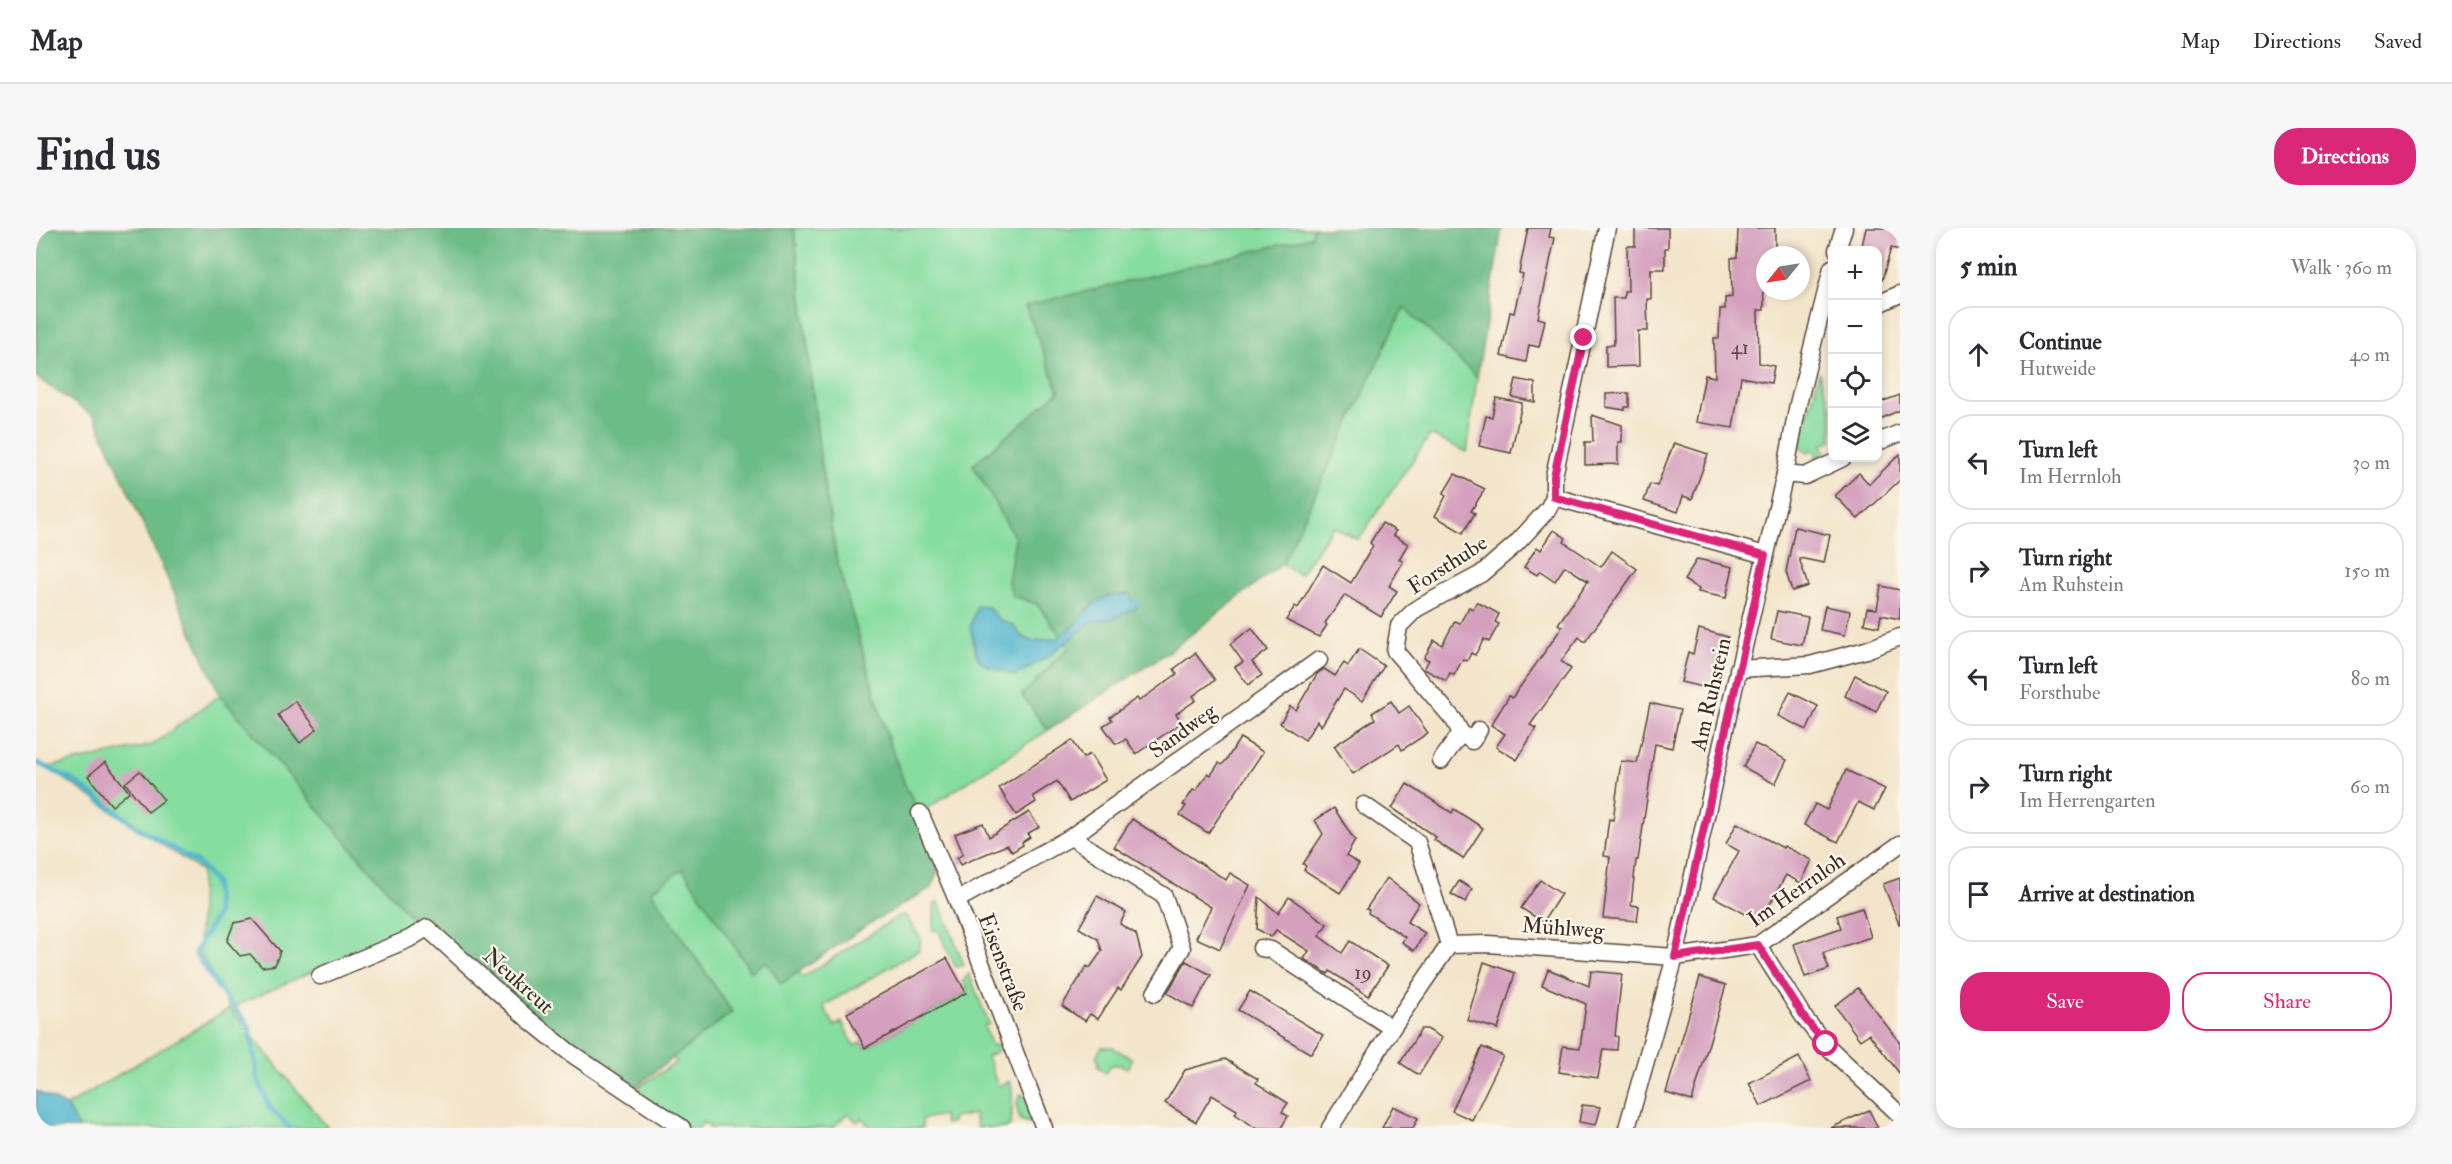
<!DOCTYPE html>
<html lang="en">
<head>
<meta charset="utf-8">
<style>
	:root { --surface:#fff; --page:#f7f7f7; --text:#2b2b33; --muted:#7c7c81; --line:#e1e1e2; --accent:#db2777 }
	body { margin:0; font-family:"IM FELL Double Pica",serif; background:var(--page); color:var(--text) }
	.controls { position:absolute; right:18px; top:18px; display:grid; overflow:hidden; border-radius:12px; box-shadow:0 3px 9px #0003 }
	.controls button { width:54px; height:54px; display:grid; place-items:center; padding:0; border:0; border-bottom:2px solid var(--line); background:var(--surface); color:var(--text); font:30px sans-serif }
	.compass { position:absolute; left:1720px; top:18px; width:54px; height:54px; border-radius:50%; background:var(--surface); box-shadow:0 3px 9px #0003; rotate:240deg }
	.stop { position:absolute; width:18px; height:18px; margin:-14px; border:4px solid #db2777; border-radius:50%; background:#fff }
	.stop.end { background:#db2777; border-color:#fff; box-shadow:0 2px 6px #0008 }
	.list { margin:0; padding:0; list-style:none }
	h2 { display:flex; justify-content:space-between; align-items:center; height:78px; margin:0; padding:0 24px; font-size:26px }
	h2 small { font-size:20px; font-weight:400; color:var(--muted) }
	.list li { display:grid; grid-template-columns:39px 1fr auto; gap:18px; align-items:center; box-sizing:border-box; height:96px; margin:0 12px 12px; padding:0 12px; border:2px solid var(--line); border-radius:24px }
	.list b { display:block; font-size:22px; white-space:nowrap }
	.list p { margin:0; font-size:20px; white-space:nowrap; color:var(--muted) }
	.list em { font-size:20px; font-style:normal; color:var(--muted) }
	.actions { display:flex; gap:12px; padding:18px 24px }
	.actions a { flex:1; padding:14px 0; border:2px solid var(--accent); border-radius:24px; text-align:center; font-size:21px; color:var(--accent) }
	.actions .main { background:var(--accent); color:#fff }
	.icon { flex:none; width:33px; height:33px; fill:none; stroke:currentColor; stroke-width:2; stroke-linecap:round; stroke-linejoin:round }
	.map { position:relative; flex:none; width:1864px; height:900px; overflow:hidden; border-radius:24px }
	header { display:flex; align-items:center; gap:36px; box-sizing:border-box; height:84px; padding:0 30px; background:var(--surface); border-bottom:2px solid var(--line) }
	header strong { font-size:28px }
	nav { display:flex; gap:33px; margin-inline-start:auto; font-size:21px }
	.intro { display:flex; align-items:center; justify-content:space-between; box-sizing:border-box; height:144px; padding:0 36px }
	h1 { margin:0; font-size:42px }
	.button { padding:15px 27px; border-radius:24px; background:var(--accent); color:#fff; font-size:21px; font-weight:700 }
	main { display:flex; gap:36px; padding:0 36px }
	aside { flex:1; background:var(--surface); border-radius:24px; box-shadow:0 3px 9px #0003 }
	.map>svg:first-child { display:block }
	.green { fill:#86dda0; stroke:#60845f; stroke-width:1.5 }
	.forest { fill:#6cbc86; stroke:#547352; stroke-width:1.5 }
	.water { fill:#51b5cf; stroke:#467076; stroke-width:1.5 }
	.lines { fill:none; stroke-linecap:round; stroke-linejoin:round }
	.stream { stroke:#51b5cf; stroke-width:5 }
	.building { fill:#d4a0be }
	.minor-casing { stroke:#574638; stroke-width:19 }
	.minor { stroke:#fff; stroke-width:16 }
	.route { stroke:#db2777; stroke-width:8 }
	.labels { text-anchor:middle; stroke-width:4.5; stroke-linejoin:round; paint-order:stroke }
	.number-label { font-size:20px; fill:#614846 }
	.street-label { font-size:22px; fill:#3b2a1e; stroke:#fbf7ec }
</style>
</head>
<body>
<header>
<strong>Map</strong>
<nav><a>Map</a><a>Directions</a><a>Saved</a></nav>
</header>
<div class="intro"><h1>Find us</h1><a class="button">Directions</a></div>
<main>
<div class="map">
<svg width="1864" height="900" viewBox="0 0 1864 900">
	<rect width="100%" height="100%" fill="#fbf7ec"/>
	<filter id="ink" filterUnits="userSpaceOnUse"><feTurbulence type="fractalNoise" baseFrequency=".0167" numOctaves="2"/><feDisplacementMap in="SourceGraphic" scale="12" xChannelSelector="R" yChannelSelector="G"/><feConvolveMatrix kernelMatrix="1 2 1 2 8 2 1 2 1" color-interpolation-filters="sRGB"/></filter>
	<filter id="wash" filterUnits="userSpaceOnUse"><feTurbulence type="fractalNoise" baseFrequency=".008" numOctaves="4" result="noise"/><feDisplacementMap in="SourceGraphic" scale="24" xChannelSelector="R" yChannelSelector="G"/><feGaussianBlur stdDeviation="1.35" result="paint"/><feColorMatrix in="noise" values="0 0 0 0 0 0 0 0 0 0 0 0 0 0 0 0 0 1.4 0 .05"/><feComposite in="paint" operator="in"/></filter>
	<g filter="url(#wash)">
		<rect width="100%" height="100%" fill="#f3e5cb"/>
		<!-- green -->
		<g class="green">
			<polygon points="758,0 1278,0 1275,9 1024,163 937,237 979,310 972,354 1001,376 1033,419 986,467 1012,502 884,585 869,557 852,511 801,334 784,229"/>
			<polygon points="1368,79 1441,149 1431,224 1394,207 1322,312 1297,298 1264,347 1246,336"/>
			<polygon points="1783,145 1796,182 1796,212 1786,216 1791,229 1781,233 1779,231 1782,227 1775,221 1772,225 1764,219"/>
			<polygon points="184,467 386,702 283,740 194,781 292,900 42,900 30,878 193,781 163,722 165,643 11,539 116,517"/>
			<path d="M647 640 715 743 730 733 745 755 763 744 767 749 863 688 869 687 885 711 883 722 787 778 799 798 806 794 818 818 826 814 829 820 932 764 927 753 933 746 953 796 948 798 956 818 960 817 962 823 951 828 962 858 974 853C978 863 976 884 975 896L970 900H951L950 898 941 900 938 886 916 890V894L909 896 907 887 886 891 887 900H835L826 890 821 894 812 885 796 900H673L674 898 667 894 663 900H654L602 867 601 861 605 857 641 834 636 830 696 784 615 663Z"/>
			<polygon points="903,674 928,737 920,739 902,702 897,702 899,676"/>
			<polygon points="1066,819 1076,819 1096,831 1093,839 1090,840 1086,837 1075,837 1070,845 1061,838 1063,835 1060,828"/>
			<polygon points="984,866 989,868 996,884 993,887 995,893 993,895 983,891 981,875"/>
		</g>
		<!-- forest -->
		<g class="forest">
			<polygon points="0,0 758,0 784,229 801,334 852,511 869,557 905,634 895,660 830,698 745,756 730,733 715,744 647,641 615,663 696,784 591,865 386,702 184,467 59,189 0,149"/>
			<polygon points="1278,0 1466,0 1441,149 1368,79 1246,336 1131,425 1012,502 986,467 1033,419 1001,376 977,368 972,354 979,310 937,237 1023,163 989,78 1275,9"/>
		</g>
		<!-- water -->
		<g class="water">
			<polygon points="1093,366 1101,380 1076,391 1055,394 1013,428 979,448 947,436 941,429 934,399 941,378 952,379 964,392 977,397 985,408 996,413 1019,411 1035,400 1058,375 1071,368"/>
			<polygon points="0,863 30,878 42,900 5,900 0,894"/>
		</g>
		<g class="lines">
			<!-- stream -->
			<g class="stream">
				<polyline points="1098,375 1102,376"/>
				<polyline points="0,534 38,553 101,599 163,636 179,655 181,686 159,725 183,761 213,798 222,852 234,880 254,900"/>
			</g>
		</g>
		<g id="blocks">
			<!-- building -->
			<g class="building">
				<polygon points="1492,0 1515,0 1513,9 1519,10 1502,90 1509,92 1503,119 1493,117 1490,134 1465,128 1474,84 1478,85 1487,46 1483,45"/>
				<polygon points="1599,0 1632,0 1632,20 1629,20 1629,41 1615,41 1615,71 1611,71 1612,103 1602,103 1603,138 1570,139 1570,117 1578,117 1577,70 1588,70 1588,63 1592,63 1591,18 1599,18"/>
				<polygon points="1706,0 1739,0 1739,27 1729,27 1729,30 1727,31 1728,82 1722,82 1723,135 1738,138 1735,155 1705,149 1697,200 1660,194 1669,147 1679,149 1678,110 1683,110 1684,81 1689,81 1689,70 1696,69 1695,30 1701,29 1702,1"/>
				<polygon points="1830,0 1864,0 1864,22 1855,20 1846,52 1842,51 1842,22 1825,22"/>
				<polygon points="1480,151 1499,155 1499,174 1476,169"/>
				<polygon points="1593,165 1593,179 1589,179 1589,182 1570,179 1570,166"/>
				<polygon points="1864,167 1864,182 1842,192 1842,175"/>
				<polygon points="1460,170 1486,175 1475,225 1443,218 1450,188 1456,189"/>
				<polygon points="1556,187 1586,197 1586,214 1582,214 1582,236 1549,237 1549,214 1557,214"/>
				<polygon points="1638,215 1672,226 1656,271 1647,268 1642,284 1608,273 1614,256 1621,258"/>
				<polygon points="1864,226 1864,252 1822,291 1799,268 1823,245 1833,256"/>
				<polygon points="1419,246 1449,261 1435,283 1439,285 1427,305 1399,288 1410,268 1407,266"/>
				<polygon points="1346,295 1360,303 1357,307 1372,316 1363,331 1367,334 1353,358 1361,363 1345,389 1309,367 1289,395 1291,397 1283,409 1250,392 1259,378 1262,380 1287,337 1315,355 1337,318 1334,315"/>
				<polygon points="1759,299 1794,307 1788,335 1763,330 1772,358 1756,363 1750,344"/>
				<polygon points="1518,302 1530,310 1528,314 1565,339 1576,323 1601,341 1549,414 1543,409 1525,433 1535,441 1494,497 1500,500 1481,532 1460,519 1469,506 1455,497 1473,468 1476,470 1515,415 1526,399 1522,396 1552,353 1529,338 1519,353 1504,343 1501,347 1488,339 1501,319 1505,322"/>
				<polygon points="1661,331 1697,339 1690,370 1662,364 1663,361 1648,352"/>
				<polygon points="1845,358 1864,362 1864,391 1845,387 1843,399 1828,396 1831,380 1841,381"/>
				<polygon points="1441,374 1463,386 1459,394 1463,396 1453,414 1448,411 1439,427 1435,425 1431,433 1427,431 1418,447 1414,445 1410,453 1388,441 1393,432 1388,430 1398,412 1406,417 1419,393 1424,395 1433,379 1437,381"/>
				<polygon points="1789,378 1814,383 1809,407 1784,402"/>
				<polygon points="1741,383 1772,389 1766,417 1735,411"/>
				<polygon points="1216,400 1232,422 1216,434 1226,447 1212,457 1199,439 1207,434 1194,416"/>
				<polygon points="1663,401 1692,409 1679,462 1645,454 1652,424 1657,426"/>
				<polygon points="1323,421 1348,438 1326,473 1308,461 1285,498 1281,493 1269,512 1244,495 1254,478 1260,482 1281,446 1288,441 1299,448 1308,435 1312,438"/>
				<polygon points="1159,425 1179,452 1157,468 1160,472 1140,486 1146,494 1100,526 1090,511 1084,515 1079,515 1067,498 1076,492 1074,489 1101,470 1103,473 1141,446 1138,441"/>
				<polygon points="1819,447 1850,463 1840,484 1809,468"/>
				<polygon points="1754,464 1782,478 1771,502 1742,488"/>
				<polygon points="259,473 281,501 264,515 242,487"/>
				<polygon points="1355,473 1363,485 1373,478 1392,505 1366,522 1363,516 1317,546 1298,518 1339,491 1336,485"/>
				<polygon points="1614,475 1644,482 1636,520 1619,516 1602,632 1600,632 1595,677 1603,678 1601,693 1567,690 1574,629 1568,628 1573,591 1577,592 1585,533 1601,535"/>
				<polygon points="1204,510 1227,524 1172,605 1144,587 1150,578 1147,577 1157,562 1160,563 1172,545 1175,547 1183,535 1186,537 1191,531"/>
				<polygon points="1036,512 1047,530 1054,526 1070,552 1034,574 1021,553 997,568 1000,574 980,587 963,560"/>
				<polygon points="1719,516 1751,532 1739,556 1707,539"/>
				<polygon points="69,534 93,564 76,578 52,548"/>
				<polygon points="1810,542 1849,561 1838,582 1822,574 1802,614 1768,597 1779,576 1791,582"/>
				<polygon points="104,543 128,572 112,584 89,555"/>
				<polygon points="1371,556 1416,585 1418,581 1447,600 1427,631 1398,612 1400,609 1356,580"/>
				<polygon points="1298,580 1319,613 1310,628 1323,636 1304,665 1268,642 1270,638 1267,636 1287,606 1279,592"/>
				<polygon points="993,584 1003,599 991,606 994,609 986,614 987,617 976,624 971,617 924,637 921,630 927,626 919,606 947,595 953,609"/>
				<polygon points="1096,591 1190,652 1194,645 1214,657 1184,721 1160,710 1175,679 1078,619"/>
				<polygon points="1701,595 1747,620 1748,618 1776,632 1765,655 1750,647 1724,694 1678,669 1703,623 1690,616"/>
				<polygon points="1351,650 1383,675 1371,694 1389,705 1378,723 1366,714 1369,709 1332,685 1333,682 1330,681"/>
				<polygon points="1864,650 1864,696 1863,696 1847,656"/>
				<polygon points="1504,652 1525,666 1507,694 1485,680"/>
				<polygon points="1423,653 1436,661 1429,674 1415,666"/>
				<polygon points="1061,668 1090,684 1084,696 1100,706 1106,729 1085,762 1082,760 1062,791 1054,786 1049,793 1026,778 1051,738 1054,740 1066,723 1062,711 1043,700"/>
				<polygon points="1223,669 1242,685 1253,669 1291,696 1283,708 1306,725 1314,713 1352,738 1332,768 1294,743 1292,746 1268,731 1273,723 1240,702 1235,709 1221,701"/>
				<polygon points="1826,680 1835,709 1787,725 1793,741 1769,749 1758,716 1805,700 1801,688"/>
				<polygon points="216,691 244,723 239,737 226,739 214,726 204,728 191,713 198,695"/>
				<polygon points="911,730 930,765 829,820 811,785"/>
				<polygon points="1150,733 1175,747 1157,780 1131,765"/>
				<polygon points="1448,734 1479,745 1462,801 1431,792"/>
				<polygon points="1512,741 1553,758 1555,743 1586,746 1579,808 1582,809 1581,822 1567,821 1562,850 1523,844 1527,818 1544,820 1550,776 1506,757"/>
				<polygon points="1664,749 1690,757 1656,873 1630,865"/>
				<polygon points="1822,760 1864,815 1864,846 1833,806 1824,812 1799,778"/>
				<polygon points="1214,763 1287,807 1275,826 1202,782"/>
				<polygon points="1385,801 1391,801 1406,810 1383,847 1364,835"/>
				<polygon points="1446,819 1467,828 1436,892 1416,883"/>
				<polygon points="1763,829 1775,853 1725,878 1713,855"/>
				<polygon points="1189,831 1222,851 1220,855 1252,875 1246,884 1252,888 1245,900 1220,900 1199,886 1201,882 1176,867 1160,894 1129,875 1149,842"/>
				<polygon points="1546,877 1565,879 1560,897 1543,894"/>
				<polygon points="1357,878 1382,890 1377,900 1346,900"/>
				<polygon points="1833,882 1842,900 1795,900"/>
			</g>
		</g>
	</g>
	<g filter="url(#ink)">
		<use href="#blocks" fill-opacity="0" stroke="#574638" stroke-width="1.5"/>
		<g class="lines">
			<defs>
				<g id="minor">
					<polyline points="1801,22 1808,0"/>
					<polyline points="1842,76 1864,66"/>
					<polyline points="1842,214 1864,205"/>
					<polyline points="1749,246 1769,248 1807,230"/>
					<polyline points="1518,269 1729,327"/>
					<polyline points="1702,441 1774,437 1830,422 1864,409"/>
					<polyline points="1443,502 1436,513 1425,505 1418,492 1359,423 1363,398 1380,381 1445,346 1480,316 1512,281 1518,269 1518,248 1571,0"/>
					<polyline points="1405,533 1425,505"/>
					<polyline points="1328,577 1381,614 1413,717"/>
					<polyline points="884,585 921,672 1008,900"/>
					<polyline points="1035,609 1128,668 1146,720 1119,765"/>
					<polyline points="921,672 1035,609 1283,432"/>
					<polyline points="1722,717 1769,791 1790,817 1864,887"/>
					<polyline points="1225,720 1235,722 1356,800"/>
					<polyline points="284,748 373,711 391,700 492,791 533,824 646,900"/>
					<polyline points="1294,900 1356,800 1413,717 1452,716 1639,729 1722,717 1864,616"/>
					<polyline points="1591,900 1639,729 1698,461 1749,246 1762,176 1796,40"/>
				</g>
			</defs>
			<!-- minor casing -->
			<use href="#minor" class="minor-casing"/>
			<!-- minor -->
			<use href="#minor" class="minor"/>
		</g>
	</g>
	<g class="lines" filter="url(#ink)">
		<!-- route -->
		<polyline class="route" points="1548,110 1518,248 1518,269 1729,327 1639,729 1722,717 1769,791 1790,816"/>
	</g>
	<g class="labels">
		<!-- number labels -->
		<g class="number-label">
			<text x="1704" y="126">41</text>
			<text x="1327" y="751">19</text>
		</g>
		<!-- street labels -->
		<g class="street-label">
			<text transform="translate(1411 336) rotate(-33)" y="8">Forsthube</text>
			<text transform="translate(1674 466) rotate(-77)" y="8">Am Ruhstein</text>
			<text transform="translate(1146 502) rotate(-36)" y="8">Sandweg</text>
			<text transform="translate(1760 661) rotate(-35)" y="8">Im Herrnloh</text>
			<text transform="translate(1527 699) rotate(4)" y="8">Mühlweg</text>
			<text transform="translate(968 734) rotate(69)" y="8">Eisenstraße</text>
			<text transform="translate(483 752) rotate(42)" y="8">Neukreut</text>
		</g>
	</g>
</svg>
<div class="controls">
<button>+</button>
<button>−</button>
<button><svg class="icon" aria-label="locate" viewBox="0 0 24 24"><circle cx="12" cy="12" r="6"/><path d="M12 2v4M12 18v4M2 12h4M18 12h4"/></svg></button>
<button><svg class="icon" aria-label="layers" viewBox="0 0 24 24"><path d="M12 4l9 5-9 5-9-5zM3 14l9 5 9-5"/></svg></button>
</div>
<svg class="compass" viewBox="-18 -18 36 36"><path d="M0-13l5 13h-10z" fill="#e53935"/><path d="M0 13l5-13h-10z" fill="#7c7c81"/></svg>
<div class="stop" style="left:1790px;top:816px"></div>
<div class="stop end" style="left:1548px;top:110px"></div>
</div>
<aside>
<h2>5 min<small>Walk · 360 m</small></h2>
<ul class="list">
<li><svg class="icon" aria-label="ahead" viewBox="0 0 24 24"><path d="M12 20V5M6 11l6-6 6 6"/></svg><div><b>Continue</b><p>Hutweide</p></div><em>40 m</em></li>
<li><svg class="icon" aria-label="left" viewBox="0 0 24 24"><path d="M17 20v-9H6M10 6l-5 5 5 5"/></svg><div><b>Turn left</b><p>Im Herrnloh</p></div><em>30 m</em></li>
<li><svg class="icon" aria-label="right" viewBox="0 0 24 24"><path d="M7 20v-9h11M14 6l5 5-5 5"/></svg><div><b>Turn right</b><p>Am Ruhstein</p></div><em>150 m</em></li>
<li><svg class="icon" aria-label="left" viewBox="0 0 24 24"><path d="M17 20v-9H6M10 6l-5 5 5 5"/></svg><div><b>Turn left</b><p>Forsthube</p></div><em>80 m</em></li>
<li><svg class="icon" aria-label="right" viewBox="0 0 24 24"><path d="M7 20v-9h11M14 6l5 5-5 5"/></svg><div><b>Turn right</b><p>Im Herrengarten</p></div><em>60 m</em></li>
<li><svg class="icon" aria-label="arrive" viewBox="0 0 24 24"><path d="M6 21V4h12l-3 4 3 4H6"/></svg><div><b>Arrive at destination</b></div></li>
</ul>
<div class="actions"><a class="main">Save</a><a>Share</a></div>
</aside>
</main>
</body>
</html>
